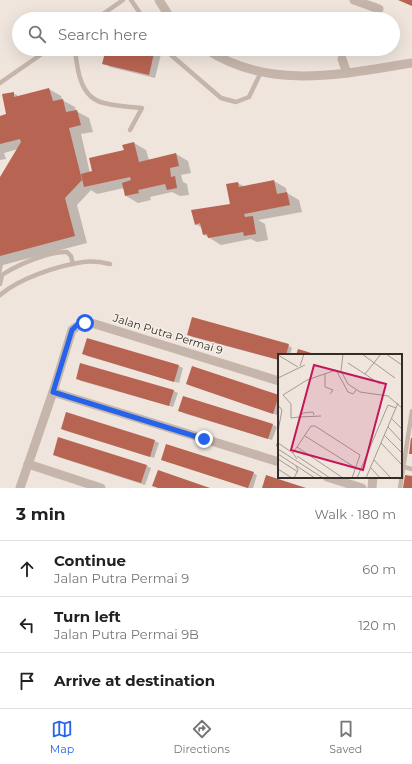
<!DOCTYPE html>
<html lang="en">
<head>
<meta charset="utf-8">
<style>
	:root { --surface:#fff; --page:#f2f2f2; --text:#202124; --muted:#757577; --line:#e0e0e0; --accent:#2563eb }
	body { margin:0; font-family:Montserrat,sans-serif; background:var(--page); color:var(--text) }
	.stop { position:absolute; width:12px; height:12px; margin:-9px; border:3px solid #2563eb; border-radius:50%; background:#fff }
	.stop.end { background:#2563eb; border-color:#fff; box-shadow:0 1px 4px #0008 }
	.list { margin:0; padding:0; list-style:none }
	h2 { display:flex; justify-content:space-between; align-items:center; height:52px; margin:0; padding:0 16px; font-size:17px }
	h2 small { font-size:13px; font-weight:400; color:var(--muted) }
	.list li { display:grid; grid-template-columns:26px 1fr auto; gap:12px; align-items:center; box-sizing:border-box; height:56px; padding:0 16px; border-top:1px solid var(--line) }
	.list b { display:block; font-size:15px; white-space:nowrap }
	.list p { margin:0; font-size:13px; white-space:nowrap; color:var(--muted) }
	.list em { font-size:13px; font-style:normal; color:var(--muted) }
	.icon { flex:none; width:22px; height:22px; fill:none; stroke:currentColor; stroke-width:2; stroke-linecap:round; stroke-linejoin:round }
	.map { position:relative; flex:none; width:412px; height:488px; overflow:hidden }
	.search { position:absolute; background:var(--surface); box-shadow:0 4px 16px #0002; left:12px; right:12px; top:12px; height:44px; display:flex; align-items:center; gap:10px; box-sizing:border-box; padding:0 14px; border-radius:22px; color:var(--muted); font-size:15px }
	.sheet { height:220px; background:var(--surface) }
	nav { display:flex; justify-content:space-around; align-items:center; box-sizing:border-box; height:56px; border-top:1px solid var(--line); background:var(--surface); font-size:11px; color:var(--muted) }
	nav a { display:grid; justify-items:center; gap:2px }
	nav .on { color:var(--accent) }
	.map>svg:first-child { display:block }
	.shadow { fill:#0003 }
	.building { fill:#b86452 }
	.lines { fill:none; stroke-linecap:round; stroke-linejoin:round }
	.service { stroke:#c6b5aa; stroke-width:4.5 }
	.minor { stroke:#c6b5aa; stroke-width:9 }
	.route { stroke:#2563eb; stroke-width:5 }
	.labels { text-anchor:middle; stroke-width:3; stroke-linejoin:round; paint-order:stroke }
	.street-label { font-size:11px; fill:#342c29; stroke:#f7f0e9 }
	.inset-road { fill:none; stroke:#a49b95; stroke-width:1 }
	.view { fill:#c2185b; fill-opacity:0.15; stroke:#c2185b; stroke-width:2 }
	.inset-edge { fill:none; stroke:#342c29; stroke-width:2 }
</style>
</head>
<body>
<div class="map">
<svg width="412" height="488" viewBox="0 0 412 488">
	<rect width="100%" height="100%" fill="#efe5dd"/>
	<!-- shadow -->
	<g class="shadow">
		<polygon points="107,49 151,49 161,54 155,78 110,67 104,63"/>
		<polygon points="49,89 61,96 62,100 75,107 76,111 89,118 93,132 81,134 90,173 125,151 134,143 146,150 149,160 176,154 188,161 191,173 181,175 183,182 187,184 189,195 180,196 172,192 150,197 151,200 138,203 126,196 124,188 97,194 91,190 77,205 87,243 3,265 0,279 0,179 18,149 4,153 6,159 0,160 0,117 7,115 13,93 20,97"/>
		<polygon points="274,181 286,188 287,193 299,200 302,212 258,220 265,224 268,240 257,242 251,239 221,245 203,234 202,228 196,224 231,205 238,183 245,187"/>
		<polygon points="188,334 288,345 292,348 290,355 279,355 279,360 192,337"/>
		<polygon points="87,339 179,366 183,368 179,383 87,356 83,354"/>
		<polygon points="193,368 279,396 279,409 277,415 191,386 187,384"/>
		<polygon points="77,378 174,391 178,393 173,407 81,381"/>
		<polygon points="184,397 273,425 277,427 272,440 183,413"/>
		<polygon points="67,413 155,441 159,443 154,458 66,431 62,429"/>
		<polygon points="59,438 147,466 151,468 145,485 58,457 54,454"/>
		<polygon points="162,459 253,473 257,475 253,488 247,488"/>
	</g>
	<!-- building -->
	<g class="building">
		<polygon points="398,0 412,0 412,6"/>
		<polygon points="106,49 155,49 149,75 102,64"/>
		<polygon points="49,88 53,101 63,99 66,112 77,110 81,125 69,128 82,180 65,198 75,236 0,256 0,177 21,142 20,139 0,144 0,116 6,114 2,94 14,92 14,97"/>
		<polygon points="134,142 139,162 176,153 179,166 170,168 171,177 175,176 177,188 167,190 165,184 138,190 139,193 125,196 122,183 131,180 130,177 84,187 81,174 92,171 89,158 124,150 122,145"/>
		<polygon points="274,180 277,194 287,192 290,205 244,214 245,217 253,216 256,234 244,236 243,232 208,238 207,234 203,235 200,223 195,225 191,210 230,204 226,184 238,182 239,187"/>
		<polygon points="192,317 289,344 286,355 279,355 279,360 187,335"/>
		<polygon points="87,338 179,365 174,382 82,354"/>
		<polygon points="298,349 318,355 296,355"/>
		<polygon points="80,363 174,390 169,406 76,379"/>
		<polygon points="192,366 279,395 273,414 186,384"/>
		<polygon points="183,396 273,424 268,439 178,411"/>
		<polygon points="66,412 155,440 150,457 61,429"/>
		<polygon points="279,436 279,447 276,446"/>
		<polygon points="58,437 147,465 141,483 53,455"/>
		<polygon points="411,438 412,438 412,454 409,454"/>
		<polygon points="166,444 254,472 248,488 161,460"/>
		<polygon points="158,470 210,488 158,488 152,486"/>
		<polygon points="266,475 306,488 262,488"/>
		<polygon points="405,475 412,476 412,488 403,488"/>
	</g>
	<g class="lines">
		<!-- service -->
		<g class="service">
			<polyline points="131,0 144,19"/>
			<polyline points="96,19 123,0"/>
			<path d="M75 49C77 69 80 98 104 103 116 106 129 107 142 108L130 130"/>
			<polyline points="164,49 221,98 236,102 249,97 261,72"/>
			<polyline points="0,83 49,49"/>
			<path d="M0 284 2 275C17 265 49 251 67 252L71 256 73 264"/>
			<path d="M0 295C20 278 57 266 83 262 92 261 101 262 110 264"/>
			<polyline points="404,467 412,469"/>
			<polyline points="400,488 412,411"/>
		</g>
		<!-- minor -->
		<g class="minor">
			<polyline points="159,0 171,19"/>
			<polyline points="354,0 379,9"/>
			<path d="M206 49C269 91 342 74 412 63"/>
			<polyline points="342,59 347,73"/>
			<polyline points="53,392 279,462"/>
			<polyline points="28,464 101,488"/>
			<polyline points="327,477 362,488"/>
			<path d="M20 488 53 392 72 330C80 323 85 323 95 324L279 381"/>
			<polyline points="372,488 373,477"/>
		</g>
	</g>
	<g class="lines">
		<!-- route -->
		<polyline class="route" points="85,323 78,324 72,330 53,392 204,439"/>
	</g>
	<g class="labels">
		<!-- street labels -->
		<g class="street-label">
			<text transform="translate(168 334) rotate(17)" y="4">Jalan Putra Permai 9</text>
		</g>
	</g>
	<!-- overview -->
	<g transform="translate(278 354)">
		<rect width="124" height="124" fill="#efe5dd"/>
		<path class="inset-road" d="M65 0 63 17 70 30 82 38 110 42 124 54M84 0 117 24M108 0 124 11M0 1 20 13M70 9 102 30M22 12 26 0M47 20V33L55 36 52 40M87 20 103 0M0 24 27 11M0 51 4 56 0 77M36 61 35 58 25 59 21 63 43 62M21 63 13 64V50L5 41 29 26 58 16 70 38 75 40 78 36M113 64 124 75M110 73 124 88M106 81 124 99M27 82 78 114M0 89 15 99 19 105M103 89 124 111M19 93 65 124M0 95 45 124M15 99 33 72H37L82 101 74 124M0 100 37 124M19 102 52 124M0 105 20 118M96 106 113 124M93 114 102 124M0 115 14 124M16 124 20 116 18 112M79 124 110 51 118 54M88 124 120 49"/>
		<path class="view" d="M36 11 108 30 85 116 13 96Z"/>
		<rect width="124" height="124" class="inset-edge"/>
	</g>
</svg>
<div class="stop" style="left:85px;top:323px"></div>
<div class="stop end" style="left:204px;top:439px"></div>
<div class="search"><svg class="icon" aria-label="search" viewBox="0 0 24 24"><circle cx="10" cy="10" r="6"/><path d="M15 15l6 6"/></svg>Search here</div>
</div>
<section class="sheet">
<h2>3 min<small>Walk · 180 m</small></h2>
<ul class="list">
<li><svg class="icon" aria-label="ahead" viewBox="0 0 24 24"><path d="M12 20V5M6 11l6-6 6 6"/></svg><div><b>Continue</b><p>Jalan Putra Permai 9</p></div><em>60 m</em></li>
<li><svg class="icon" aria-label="left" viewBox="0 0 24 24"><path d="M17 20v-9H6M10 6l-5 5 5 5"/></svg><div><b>Turn left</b><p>Jalan Putra Permai 9B</p></div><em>120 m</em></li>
<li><svg class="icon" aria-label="arrive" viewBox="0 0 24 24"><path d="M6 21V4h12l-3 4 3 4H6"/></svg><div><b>Arrive at destination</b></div></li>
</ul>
</section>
<nav>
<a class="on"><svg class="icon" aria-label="map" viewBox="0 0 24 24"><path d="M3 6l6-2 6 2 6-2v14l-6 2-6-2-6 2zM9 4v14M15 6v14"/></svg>Map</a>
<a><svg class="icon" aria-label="directions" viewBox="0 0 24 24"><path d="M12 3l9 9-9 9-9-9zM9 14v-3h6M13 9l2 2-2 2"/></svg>Directions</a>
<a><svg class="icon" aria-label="saved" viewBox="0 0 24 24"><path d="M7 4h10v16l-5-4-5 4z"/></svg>Saved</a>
</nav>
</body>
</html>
